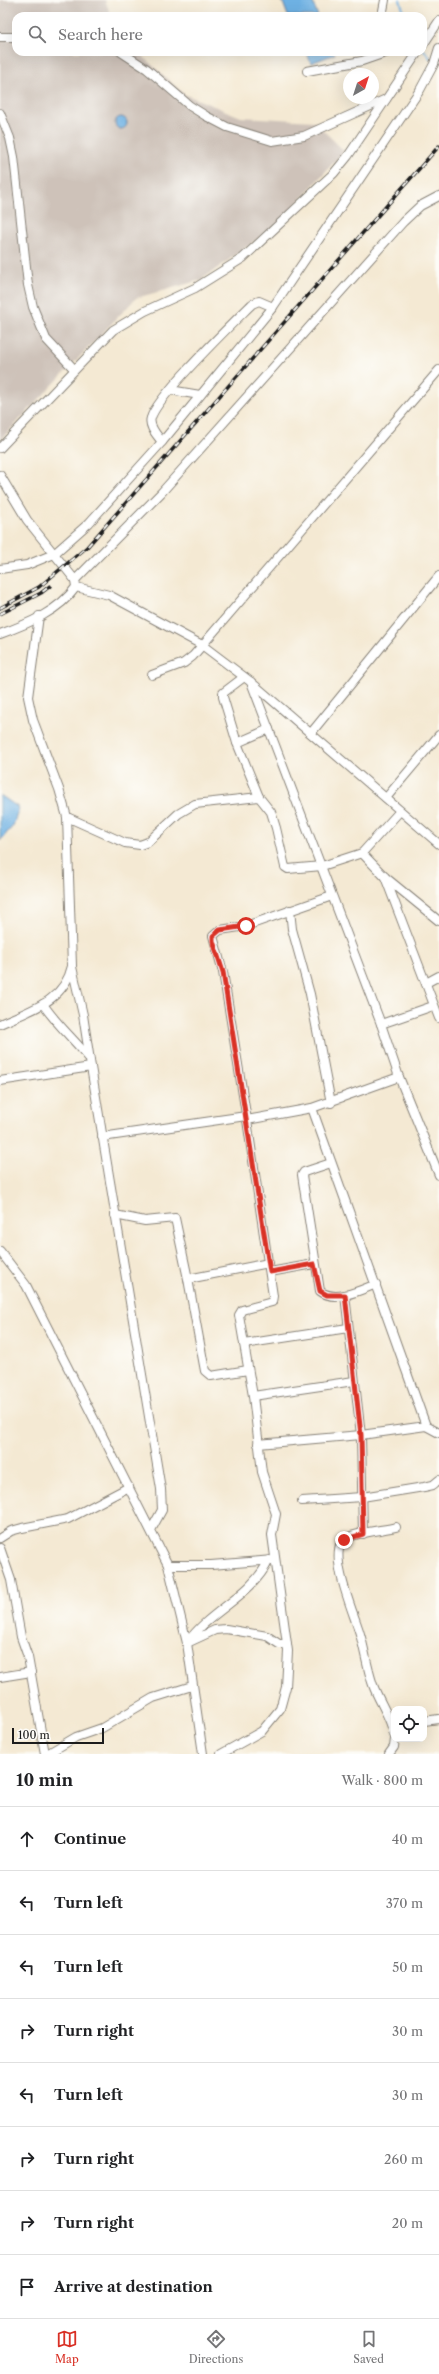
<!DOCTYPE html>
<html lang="en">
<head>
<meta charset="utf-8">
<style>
	:root { --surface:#fff; --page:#f2f2f2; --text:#202124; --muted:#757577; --line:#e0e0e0; --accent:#d93025 }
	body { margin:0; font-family:"Libre Caslon Text",serif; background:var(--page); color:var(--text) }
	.controls { position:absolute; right:12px; bottom:12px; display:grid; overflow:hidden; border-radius:8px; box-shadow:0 4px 16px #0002 }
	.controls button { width:36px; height:36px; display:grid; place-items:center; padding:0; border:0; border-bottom:1px solid var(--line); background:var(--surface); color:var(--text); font:20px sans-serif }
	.compass { position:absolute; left:343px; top:68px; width:36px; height:36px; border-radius:50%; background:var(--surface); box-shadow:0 4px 16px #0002; rotate:39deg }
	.scale { position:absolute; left:12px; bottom:10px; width:92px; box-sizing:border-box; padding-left:4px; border:2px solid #1c1c1c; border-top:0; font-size:11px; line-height:14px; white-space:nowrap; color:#1c1c1c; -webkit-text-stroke:3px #fdfcf7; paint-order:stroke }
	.stop { position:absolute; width:12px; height:12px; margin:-9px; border:3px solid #d93025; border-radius:50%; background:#fff }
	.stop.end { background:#d93025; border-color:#fff; box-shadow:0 1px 4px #0008 }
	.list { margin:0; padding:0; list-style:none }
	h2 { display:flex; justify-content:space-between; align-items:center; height:52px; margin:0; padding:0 16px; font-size:17px }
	h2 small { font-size:13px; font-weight:400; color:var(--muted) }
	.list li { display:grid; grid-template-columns:26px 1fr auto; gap:12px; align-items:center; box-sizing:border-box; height:64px; padding:0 16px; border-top:1px solid var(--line) }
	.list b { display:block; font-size:15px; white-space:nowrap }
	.list em { font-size:13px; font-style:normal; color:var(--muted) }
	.icon { flex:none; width:22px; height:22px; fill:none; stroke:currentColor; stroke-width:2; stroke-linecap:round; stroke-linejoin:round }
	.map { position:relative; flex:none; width:439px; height:1754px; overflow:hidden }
	.search { position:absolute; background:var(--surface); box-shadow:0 4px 16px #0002; left:12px; right:12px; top:12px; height:44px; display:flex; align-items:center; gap:10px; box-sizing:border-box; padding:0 14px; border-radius:12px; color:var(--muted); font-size:15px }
	.sheet { height:564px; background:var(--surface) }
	nav { display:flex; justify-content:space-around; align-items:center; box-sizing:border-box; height:56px; border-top:1px solid var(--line); background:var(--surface); font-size:11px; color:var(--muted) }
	nav a { display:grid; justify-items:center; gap:2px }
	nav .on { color:var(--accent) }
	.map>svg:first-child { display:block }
	.industrial { fill:#cec2b9 }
	.water { fill:#6eb1e3; stroke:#456680 }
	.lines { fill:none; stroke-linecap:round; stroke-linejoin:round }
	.stream { stroke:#6eb1e3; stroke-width:2 }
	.minor-casing { stroke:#888278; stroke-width:10 }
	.minor { stroke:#fff; stroke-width:8 }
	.rail-casing { stroke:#1c1c1c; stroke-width:3.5 }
	.rail { stroke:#fdfcf7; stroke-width:2; stroke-dasharray:6; stroke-linecap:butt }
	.route { stroke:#d93025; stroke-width:5 }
</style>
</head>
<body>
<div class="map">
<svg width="439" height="1754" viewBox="0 0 439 1754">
	<rect width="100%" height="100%" fill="#fdfcf7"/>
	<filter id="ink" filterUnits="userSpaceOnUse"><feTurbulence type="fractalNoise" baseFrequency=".025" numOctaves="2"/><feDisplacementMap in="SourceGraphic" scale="8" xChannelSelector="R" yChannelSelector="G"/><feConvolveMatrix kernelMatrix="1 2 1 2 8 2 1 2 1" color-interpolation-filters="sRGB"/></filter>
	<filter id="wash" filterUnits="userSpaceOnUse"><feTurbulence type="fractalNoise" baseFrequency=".012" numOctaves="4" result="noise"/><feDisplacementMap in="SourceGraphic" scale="16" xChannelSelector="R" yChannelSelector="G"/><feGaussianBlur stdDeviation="0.9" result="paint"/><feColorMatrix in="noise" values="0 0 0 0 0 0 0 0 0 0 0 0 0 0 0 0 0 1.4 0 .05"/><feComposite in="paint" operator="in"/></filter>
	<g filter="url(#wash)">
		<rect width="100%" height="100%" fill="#f4e9d3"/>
		<!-- industrial -->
		<polygon class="industrial" points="0,0 105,0 111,16 16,16 16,52 138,52 184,94 241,117 314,121 344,151 278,224 201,280 136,298 0,440"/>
		<!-- water -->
		<g class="water">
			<polygon points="282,0 312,0 318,16 288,16"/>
			<polygon points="306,52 334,52 335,54 311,63"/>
			<circle cx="121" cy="123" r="6"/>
			<polygon points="0,795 19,808 13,826 0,841"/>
		</g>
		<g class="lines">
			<!-- stream -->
			<g class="stream">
				<polyline points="400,0 405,16"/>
				<polyline points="424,50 430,58"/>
			</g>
		</g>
	</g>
	<g filter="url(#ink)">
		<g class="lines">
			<defs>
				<g id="minor">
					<polyline points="382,16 385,0"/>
					<polyline points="0,37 16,37"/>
					<polyline points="423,45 439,21"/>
					<polyline points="121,52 147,69 190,106 206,116 227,127 272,141 304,136 386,99"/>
					<polyline points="307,71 362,61 388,52"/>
					<polyline points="0,113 10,138 14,157 28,285 33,307 46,339 74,369"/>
					<polyline points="170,390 200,395"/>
					<path d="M162 442C157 435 148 426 151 418 157 396 232 324 252 304L259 301 273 307"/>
					<polyline points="0,448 113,330 145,311 195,288 243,258 334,173 348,156 418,52"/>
					<path d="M0 475 27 520 75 580 76 587C59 611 28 624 0 634"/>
					<polyline points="0,569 27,565 54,554 89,523 162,442 273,307 420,90 434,64 439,48"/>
					<polyline points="75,580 161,493 403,222 420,206 439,196"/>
					<polyline points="76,587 109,595 202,645 251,682 439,844"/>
					<polyline points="152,675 184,663 193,656 439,370"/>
					<polyline points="244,677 223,693 223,697 237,743 259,797 271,812 276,828 285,867 288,869 322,866 362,853 400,811"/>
					<polyline points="251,682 381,1024 399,1077 439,1175"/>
					<polyline points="311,733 439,576"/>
					<polyline points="237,743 269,729"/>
					<polyline points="386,798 439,735"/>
					<polyline points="67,817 125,843 140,845 148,842 178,814 195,804 259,797"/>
					<polyline points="362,853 385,877 439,921"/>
					<polyline points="385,877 439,1018"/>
					<polyline points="290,910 292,929 310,994 331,1103"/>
					<polyline points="72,967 83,1015 91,1067"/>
					<polyline points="426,983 439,976"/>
					<path d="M43 1004C56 1024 74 1039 89 1058"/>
					<path d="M0 1024C30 1010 64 1002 72 966L67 817 59 789 33 720 28 697 39 616"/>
					<polyline points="381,1024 433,1006"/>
					<polyline points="0,1081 91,1067 161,1489 162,1510 151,1530"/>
					<polyline points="312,1108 426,1426 361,1435 345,1295"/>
					<polyline points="247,1120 223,972 213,936 220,930 246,926 332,896"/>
					<polyline points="102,1137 246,1116"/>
					<path d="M331 1163 304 1172 302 1175 320 1291C335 1303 361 1290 376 1284"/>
					<polyline points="115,1215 145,1221 175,1218 188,1279"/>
					<polyline points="0,1251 26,1285 168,1565 187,1643 203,1754"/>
					<polyline points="270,1272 314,1264"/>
					<polyline points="244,1344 348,1328"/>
					<polyline points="248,1370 211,1376 205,1371 188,1279 269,1263"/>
					<polyline points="354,1381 253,1396 239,1315 242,1310 272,1302 273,1296 247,1120 312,1108 399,1077"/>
					<polyline points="426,1426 439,1433"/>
					<polyline points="258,1444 361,1435 363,1534"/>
					<polyline points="302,1501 362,1497 424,1487 433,1485 439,1480"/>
					<polyline points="0,1538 11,1531 22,1528 68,1519 129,1487"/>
					<polyline points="0,1548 11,1580 21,1637 28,1657 45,1754"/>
					<path d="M269 1560C251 1597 210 1610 187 1643L215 1630 226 1629 267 1636 279 1644H287"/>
					<polyline points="168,1565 211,1565 273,1560"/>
					<polyline points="0,1677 31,1672"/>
					<polyline points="424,1721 439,1719"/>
					<path d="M394 1735C391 1717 379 1702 373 1685 367 1668 365 1651 360 1634 355 1616 328 1556 343 1540 350 1533 385 1530 396 1527"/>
					<polyline points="47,1754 76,1737 102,1728 153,1698 192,1686"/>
					<polyline points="221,1754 262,1731 280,1709 286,1687 288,1651 272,1535 276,1514 262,1472 253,1396"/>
					<polyline points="389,1754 394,1747 395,1739"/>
				</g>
			</defs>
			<!-- minor casing -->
			<use href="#minor" class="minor-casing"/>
			<!-- minor -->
			<use href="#minor" class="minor"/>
			<defs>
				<g id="rail">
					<polyline points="0,608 39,587 87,547 439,146"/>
					<polyline points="0,614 41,593 50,586"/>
				</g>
			</defs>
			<!-- rail casing -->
			<use href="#rail" class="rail-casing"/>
			<!-- rail -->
			<use href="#rail" class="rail"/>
		</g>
	</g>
	<g class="lines" filter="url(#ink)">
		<!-- route -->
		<polyline class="route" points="246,926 220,930 213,936 213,941 223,972 270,1272 314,1264 320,1291 327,1295 345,1295 361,1435 363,1534 344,1540"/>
	</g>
</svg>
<div class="controls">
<button><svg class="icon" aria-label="locate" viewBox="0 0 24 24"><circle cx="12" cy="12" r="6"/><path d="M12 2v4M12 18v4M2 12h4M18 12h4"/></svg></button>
</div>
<svg class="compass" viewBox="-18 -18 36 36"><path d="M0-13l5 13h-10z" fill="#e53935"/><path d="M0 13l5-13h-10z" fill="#757577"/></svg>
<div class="scale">100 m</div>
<div class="stop" style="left:246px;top:926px"></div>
<div class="stop end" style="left:344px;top:1540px"></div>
<div class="search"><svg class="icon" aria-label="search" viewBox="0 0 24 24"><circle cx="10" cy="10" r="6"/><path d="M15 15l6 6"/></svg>Search here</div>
</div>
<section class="sheet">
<h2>10 min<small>Walk · 800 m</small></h2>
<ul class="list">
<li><svg class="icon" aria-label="ahead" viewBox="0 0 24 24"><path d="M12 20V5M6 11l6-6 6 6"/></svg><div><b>Continue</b></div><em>40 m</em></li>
<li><svg class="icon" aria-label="left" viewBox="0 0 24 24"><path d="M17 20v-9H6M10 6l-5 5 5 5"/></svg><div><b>Turn left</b></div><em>370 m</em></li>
<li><svg class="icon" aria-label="left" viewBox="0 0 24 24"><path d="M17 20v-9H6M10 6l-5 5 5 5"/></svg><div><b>Turn left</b></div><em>50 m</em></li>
<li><svg class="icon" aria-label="right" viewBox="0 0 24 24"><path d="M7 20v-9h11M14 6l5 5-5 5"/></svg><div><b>Turn right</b></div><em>30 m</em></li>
<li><svg class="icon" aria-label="left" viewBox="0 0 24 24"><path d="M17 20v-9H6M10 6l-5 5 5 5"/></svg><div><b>Turn left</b></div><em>30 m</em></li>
<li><svg class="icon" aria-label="right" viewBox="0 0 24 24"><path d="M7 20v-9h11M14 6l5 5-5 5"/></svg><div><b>Turn right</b></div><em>260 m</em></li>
<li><svg class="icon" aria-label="right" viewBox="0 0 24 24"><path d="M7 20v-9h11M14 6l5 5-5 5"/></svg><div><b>Turn right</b></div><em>20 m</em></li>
<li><svg class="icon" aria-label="arrive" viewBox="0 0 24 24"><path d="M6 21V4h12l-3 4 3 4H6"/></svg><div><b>Arrive at destination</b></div></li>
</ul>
</section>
<nav>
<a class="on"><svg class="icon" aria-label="map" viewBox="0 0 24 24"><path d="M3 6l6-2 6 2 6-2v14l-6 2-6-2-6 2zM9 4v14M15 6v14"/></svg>Map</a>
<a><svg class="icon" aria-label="directions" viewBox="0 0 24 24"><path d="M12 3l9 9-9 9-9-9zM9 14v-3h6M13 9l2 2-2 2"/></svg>Directions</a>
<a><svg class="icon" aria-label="saved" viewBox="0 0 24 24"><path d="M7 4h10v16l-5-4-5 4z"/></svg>Saved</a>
</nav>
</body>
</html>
